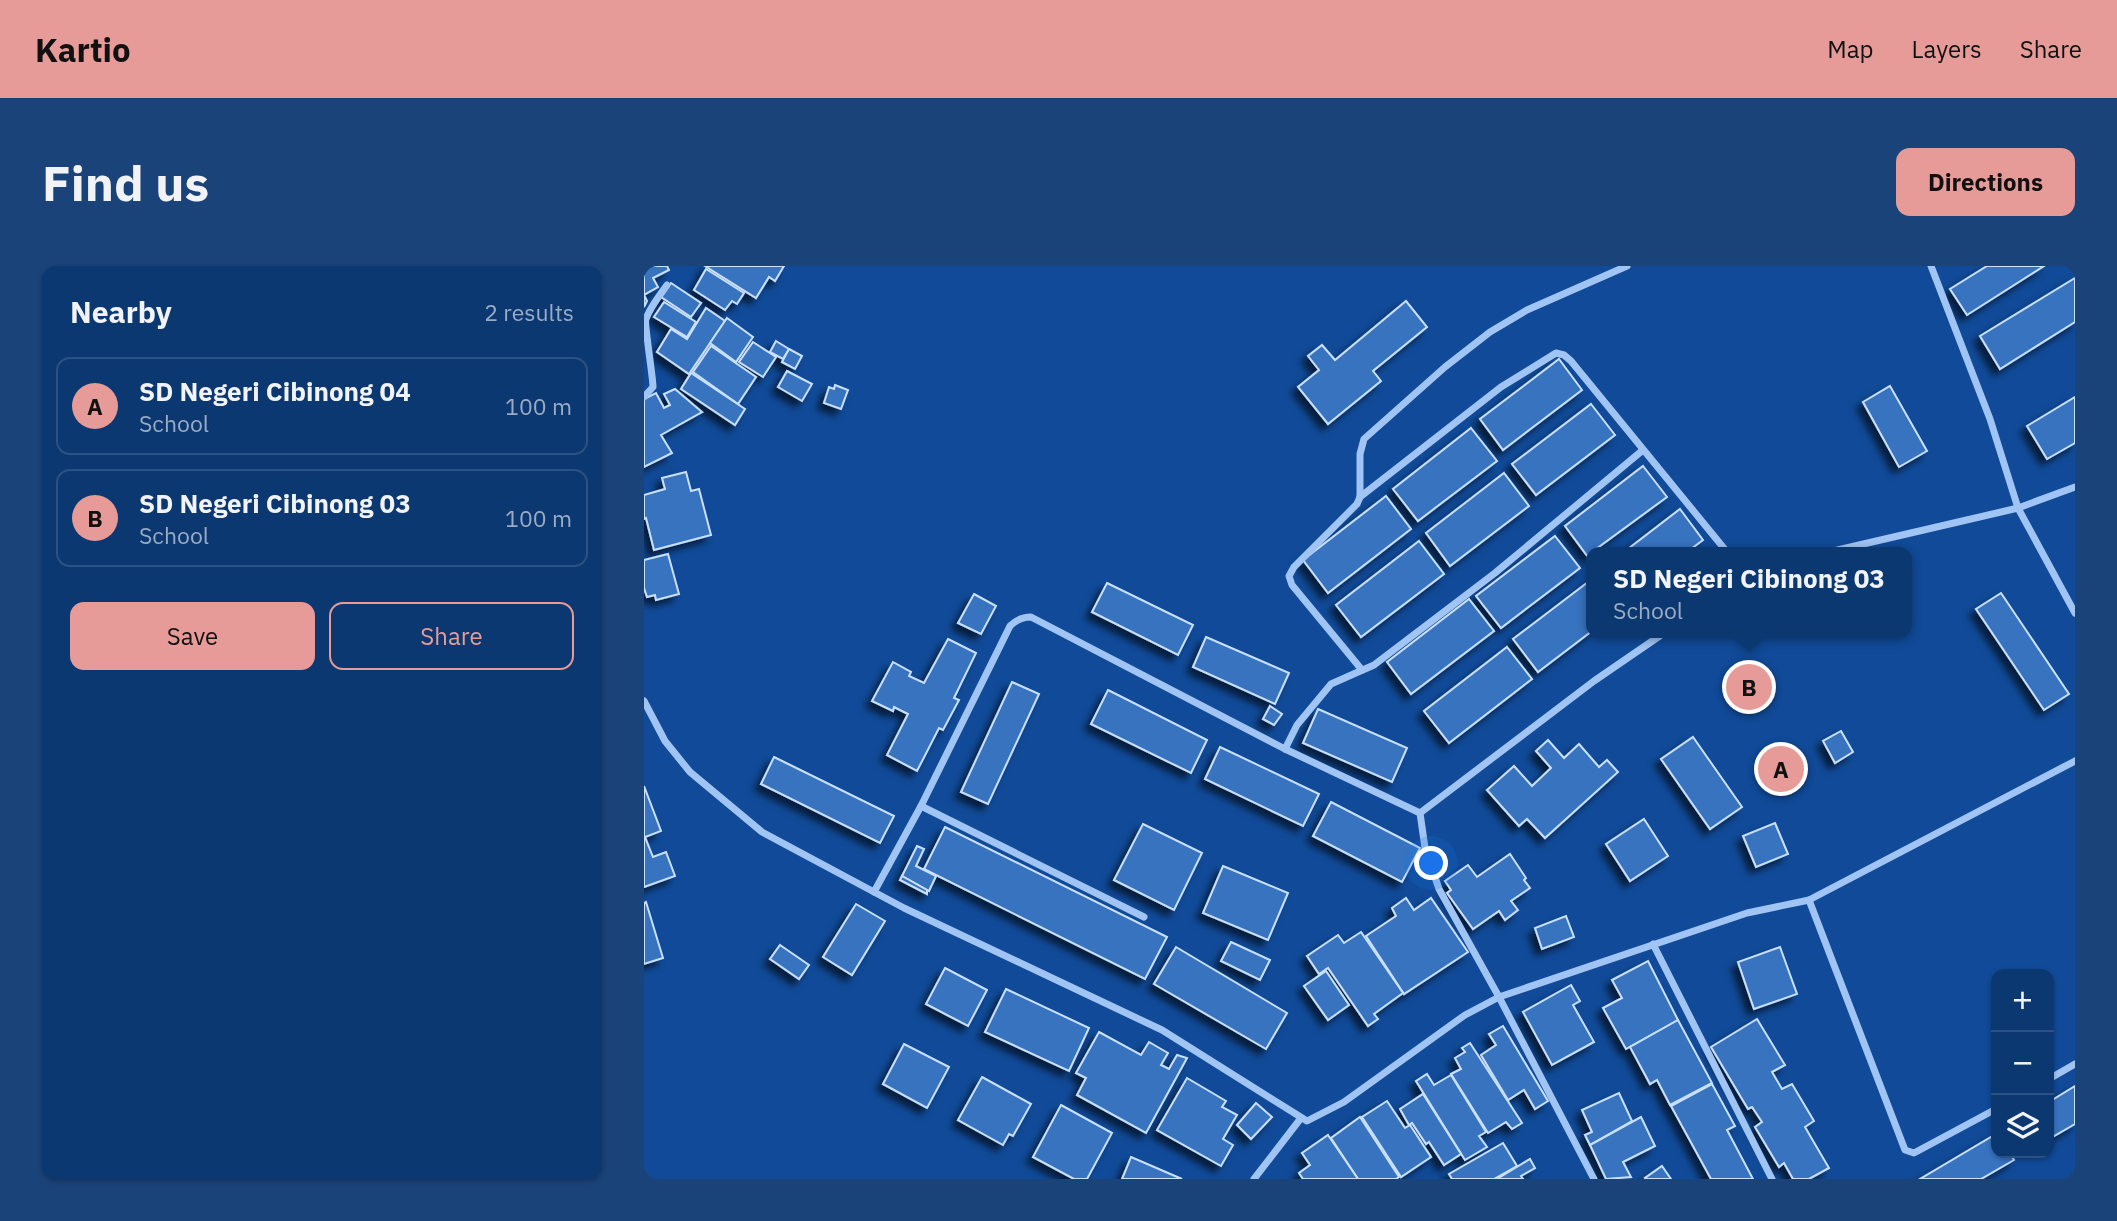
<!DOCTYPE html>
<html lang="en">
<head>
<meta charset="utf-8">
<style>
	:root { --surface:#0c3872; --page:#1a437a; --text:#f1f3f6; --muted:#9aacc4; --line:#2c5284; --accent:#e69b98 }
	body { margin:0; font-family:"IBM Plex Sans",sans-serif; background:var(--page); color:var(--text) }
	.controls { position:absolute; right:21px; bottom:21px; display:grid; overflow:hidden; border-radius:14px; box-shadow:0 2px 5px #0004 }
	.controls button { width:63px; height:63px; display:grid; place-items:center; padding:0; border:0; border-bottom:2px solid var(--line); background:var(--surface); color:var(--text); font:35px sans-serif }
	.you { position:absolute; left:788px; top:598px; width:24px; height:24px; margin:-18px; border:5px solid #fff; border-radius:50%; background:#1a73e8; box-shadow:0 0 0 10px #1a73e833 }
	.badge { display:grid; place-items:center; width:46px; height:46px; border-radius:50%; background:var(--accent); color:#111; font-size:23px; font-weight:700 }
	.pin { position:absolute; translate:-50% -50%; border:4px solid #fff; box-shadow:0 2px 7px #0006 }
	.popup { position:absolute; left:942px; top:281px; width:326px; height:91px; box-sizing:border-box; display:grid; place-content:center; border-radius:14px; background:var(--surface); filter:drop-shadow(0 2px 5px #0005); font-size:23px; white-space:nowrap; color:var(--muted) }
	.popup b { font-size:26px; color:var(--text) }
	.popup::after { content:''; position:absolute; left:50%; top:100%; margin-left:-14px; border:14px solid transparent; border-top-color:var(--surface) }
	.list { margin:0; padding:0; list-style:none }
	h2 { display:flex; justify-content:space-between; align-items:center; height:91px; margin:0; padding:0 28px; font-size:30px }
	h2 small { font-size:23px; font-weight:400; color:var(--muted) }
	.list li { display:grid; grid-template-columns:46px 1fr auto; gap:21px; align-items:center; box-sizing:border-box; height:98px; margin:0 14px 14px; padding:0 14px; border:2px solid var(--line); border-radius:14px }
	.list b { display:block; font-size:26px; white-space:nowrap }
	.list p { margin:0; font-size:23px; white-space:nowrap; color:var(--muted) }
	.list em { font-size:23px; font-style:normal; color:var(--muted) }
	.actions { display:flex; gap:14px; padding:21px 28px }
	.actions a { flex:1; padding:16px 0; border:2px solid var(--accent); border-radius:14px; text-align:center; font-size:24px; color:var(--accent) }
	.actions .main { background:var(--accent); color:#111 }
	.icon { flex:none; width:38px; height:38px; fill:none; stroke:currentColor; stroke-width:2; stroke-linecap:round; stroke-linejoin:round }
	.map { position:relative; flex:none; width:1431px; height:913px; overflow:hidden; border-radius:14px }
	header { display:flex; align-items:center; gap:42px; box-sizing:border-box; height:98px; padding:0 35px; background:var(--accent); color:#111 }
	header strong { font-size:33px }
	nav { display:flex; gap:38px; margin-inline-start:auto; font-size:24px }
	.intro { display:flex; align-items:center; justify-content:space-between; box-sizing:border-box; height:168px; padding:0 42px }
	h1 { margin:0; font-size:49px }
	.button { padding:18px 32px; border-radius:14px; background:var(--accent); color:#111; font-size:24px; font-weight:700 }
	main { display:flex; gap:42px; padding:0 42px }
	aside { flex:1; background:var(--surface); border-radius:14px; box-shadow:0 2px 5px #0004 }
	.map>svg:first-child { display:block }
	.building { fill:#3873c0; stroke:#c9e0fe; stroke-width:2; filter:url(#shadow) }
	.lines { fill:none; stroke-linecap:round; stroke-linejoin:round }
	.street { stroke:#a0c5f4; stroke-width:7 }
</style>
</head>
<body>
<header>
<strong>Kartio</strong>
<nav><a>Map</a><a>Layers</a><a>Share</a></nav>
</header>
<div class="intro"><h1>Find us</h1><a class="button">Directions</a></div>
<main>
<aside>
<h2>Nearby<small>2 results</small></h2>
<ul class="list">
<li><span class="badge">A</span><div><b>SD Negeri Cibinong 04</b><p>School</p></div><em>100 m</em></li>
<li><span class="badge">B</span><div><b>SD Negeri Cibinong 03</b><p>School</p></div><em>100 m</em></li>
</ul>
<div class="actions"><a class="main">Save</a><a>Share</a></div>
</aside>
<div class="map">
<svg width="1431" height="913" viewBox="0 0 1431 913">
	<defs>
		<filter id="shadow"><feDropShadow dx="-6" dy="6" stdDeviation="3.5" flood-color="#0009"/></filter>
	</defs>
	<rect width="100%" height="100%" fill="#104a98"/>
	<!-- building -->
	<g class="building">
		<polygon points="0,0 23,0 25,4 9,12 14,21 0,29 3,35 0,41"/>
		<polygon points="61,0 140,0 131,15 125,11 112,32"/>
		<polygon points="1343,0 1400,0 1323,49 1306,23"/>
		<polygon points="62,3 100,27 93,38 88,35 81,44 50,24"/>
		<polygon points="1431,12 1431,56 1356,103 1336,70"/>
		<polygon points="27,17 57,37 47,51 17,31"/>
		<polygon points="762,35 783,61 729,105 737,115 684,158 654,121 675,104 664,90 678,79 691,94"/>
		<polygon points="20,36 52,56 43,71 10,51"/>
		<polygon points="62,42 81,55 45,108 13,86 27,63 43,73"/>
		<polygon points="83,52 109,71 92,96 66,77"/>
		<polygon points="132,75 145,83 139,93 126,86"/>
		<polygon points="109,76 132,91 119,111 95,96"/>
		<polygon points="67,80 112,111 94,138 49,106"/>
		<polygon points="145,83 158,90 151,103 138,96"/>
		<polygon points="915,93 938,124 859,184 836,153"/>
		<polygon points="143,105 168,118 158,135 134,121"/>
		<polygon points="47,107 101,143 91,159 37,123"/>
		<polygon points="191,119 204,124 197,143 180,137 185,121 190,123"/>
		<polygon points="1246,120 1283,185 1255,201 1219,136"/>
		<polygon points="31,123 58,146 17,169 28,187 0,201 0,133 12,127 20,142 26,139 20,128"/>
		<polygon points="1431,131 1431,177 1403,193 1383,160"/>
		<polygon points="947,138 971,169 892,229 868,198"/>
		<polygon points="827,162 853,195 774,255 749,223"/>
		<polygon points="999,200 1023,231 948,286 944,291 921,260"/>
		<polygon points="42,206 47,225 55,223 67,269 10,284 2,252 0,253 0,229 21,223 18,212"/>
		<polygon points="860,207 885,240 806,300 782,267"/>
		<polygon points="742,230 767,263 684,327 659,294"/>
		<polygon points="1036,243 1059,274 1043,286 980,286"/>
		<polygon points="911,270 936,302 857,362 832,330"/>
		<polygon points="775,275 800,308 717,371 692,339"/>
		<polygon points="24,288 35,328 12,334 11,329 3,331 0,322 0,294"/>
		<polygon points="948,313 948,365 894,406 869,373"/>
		<polygon points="463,317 549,359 534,389 448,346"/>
		<polygon points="1357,327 1425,428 1400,444 1332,343"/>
		<polygon points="330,328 352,340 337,368 314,357"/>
		<polygon points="825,333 850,365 767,428 743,396"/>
		<polygon points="562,371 645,407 631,438 549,401"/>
		<polygon points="304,373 332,387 310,432 315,434 299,464 295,462 273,505 243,489 264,448 250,441 249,445 228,435 249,396 267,406 265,410 280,417"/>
		<polygon points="863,381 888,413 805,477 780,445"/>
		<polygon points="368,416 395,428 344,538 317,526"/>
		<polygon points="464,424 563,474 547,507 447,458"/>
		<polygon points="626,440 638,448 630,459 619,453"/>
		<polygon points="674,443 763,482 748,516 659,477"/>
		<polygon points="1197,465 1209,486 1191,497 1179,475"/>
		<polygon points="1049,471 1098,541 1066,563 1017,493"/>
		<polygon points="904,474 920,492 935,478 955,501 963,494 974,506 901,572 883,553 875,560 843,524 870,500 888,520 907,502 892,485"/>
		<polygon points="576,481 675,528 659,560 561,513"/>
		<polygon points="130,491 250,550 236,577 117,518"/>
		<polygon points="0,520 17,565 1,571 9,591 22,586 31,610 0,621"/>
		<polygon points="687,536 776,582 758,616 669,570"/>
		<polygon points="1000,553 1024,590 986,615 962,578"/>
		<polygon points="1131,557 1144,588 1112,601 1099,570"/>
		<polygon points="499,558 558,587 530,644 470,614"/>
		<polygon points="301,561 523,671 501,713 280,603"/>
		<polygon points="273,580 280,583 272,600 292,610 285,625 258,610"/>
		<polygon points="866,588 882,612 880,614 886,622 867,635 874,644 861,654 855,645 829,663 803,627 807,624 801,615 824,599 833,611"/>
		<polygon points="579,600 644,627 624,674 559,647"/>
		<polygon points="258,610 283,624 283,628 256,614"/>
		<polygon points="762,632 770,644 787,632 824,686 760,728 722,670 752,650 748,642"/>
		<polygon points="2,636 19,692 0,698 0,637"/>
		<polygon points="212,638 241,655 208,709 179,691"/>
		<polygon points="922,650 930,671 898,683 891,662"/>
		<polygon points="717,666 759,727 730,748 734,753 724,760 684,702 675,708 663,690 694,669 700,677"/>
		<polygon points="587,676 626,694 616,714 577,695"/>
		<polygon points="136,679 165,699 155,713 126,693"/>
		<polygon points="532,681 643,747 622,783 510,718"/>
		<polygon points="1136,681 1153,728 1110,743 1094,696"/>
		<polygon points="1004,695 1034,754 982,783 959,742 978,732 968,714"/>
		<polygon points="301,702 343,724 324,760 282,738"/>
		<polygon points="682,705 705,739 684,754 660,720"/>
		<polygon points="927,719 936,735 929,739 950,776 908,799 879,746"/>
		<polygon points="362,723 445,762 425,805 341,766"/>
		<polygon points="1113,753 1141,799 1128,806 1138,823 1148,818 1170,855 1161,861 1185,902 1165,913 1149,913 1140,897 1135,901 1111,861 1118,856 1108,841 1104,843 1067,781"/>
		<polygon points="1034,754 1068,817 1026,839 1013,814 1006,818 986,781"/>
		<polygon points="859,760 904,835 891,843 880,824 864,834 837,789 852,779 845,768"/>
		<polygon points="455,766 497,789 505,776 524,787 517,799 525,803 533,789 543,792 502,867 433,829 442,812 432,807"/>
		<polygon points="826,777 878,857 868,863 862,856 844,867 807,808 817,803 811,792 821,786 818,782"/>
		<polygon points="260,778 305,801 283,842 239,818"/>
		<polygon points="783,808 790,819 807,809 842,866 835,870 843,881 821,894 772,815"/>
		<polygon points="338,811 387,838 369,870 365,868 359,879 314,854"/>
		<polygon points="543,812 582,835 578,841 593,849 579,873 589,879 577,900 513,864"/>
		<polygon points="1068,818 1091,860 1083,864 1109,913 1067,913 1027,840"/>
		<polygon points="1431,820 1431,858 1405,873 1405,836"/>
		<polygon points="975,827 988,855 946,879 941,869 948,866 938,844"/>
		<polygon points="779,828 817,888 800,899 785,876 782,878 768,857 765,859 756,843"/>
		<polygon points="743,835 761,862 766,859 787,891 757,911 718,851"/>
		<polygon points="612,837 628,851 607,873 593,859"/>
		<polygon points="417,839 468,867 443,913 430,913 389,891"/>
		<polygon points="716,851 755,911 752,913 714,913 687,872"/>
		<polygon points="997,851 1011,880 979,896 987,911 962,913 946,879"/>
		<polygon points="1352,868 1352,887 1366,887 1370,894 1337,913 1276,913"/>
		<polygon points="684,869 714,913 659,913 655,907 666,899 658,887"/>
		<polygon points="859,877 873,900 850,913 808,913 805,908"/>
		<polygon points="487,891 538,913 478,913"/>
		<polygon points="886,893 891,902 877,910 879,913 853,913"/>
		<polygon points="1018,900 1027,913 1002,913 1001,912"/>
	</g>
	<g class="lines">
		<!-- street -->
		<g class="street">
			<polyline points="1287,0 1346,153 1374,242 1431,347"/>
			<path d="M0 131 9 121C9 111 0 57 2 53 6 41 16 29 23 19"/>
			<polyline points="716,231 857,121 912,87 920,89 927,95 1083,286"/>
			<polyline points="1185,286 1374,242 1431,221"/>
			<polyline points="718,404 648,319 645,310 650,301 713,238 716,231 716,188 720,173 801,101 846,66 883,44 983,0"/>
			<polyline points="0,435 21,475 46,506 118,566 260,642 518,764 663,855 700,836 821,749 855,731 950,913"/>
			<polyline points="641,483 653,459 687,418 730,399 851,307 999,184"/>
			<polyline points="277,540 500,651"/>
			<polyline points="776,547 781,582 795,623 855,731 1103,647 1165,634 1431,495"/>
			<path d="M230 626 277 540 366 360C372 354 378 351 387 351L641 483 776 547 950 415 1020 367"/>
			<polyline points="1165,634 1261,884 1270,887 1352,843"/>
			<polyline points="1009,678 1128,913"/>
			<polyline points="1405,813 1431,798"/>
			<polyline points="610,913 657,852"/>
		</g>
	</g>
</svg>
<div class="controls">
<button>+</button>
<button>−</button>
<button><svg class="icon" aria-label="layers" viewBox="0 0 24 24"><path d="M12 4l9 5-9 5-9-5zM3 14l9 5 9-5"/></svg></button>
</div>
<div class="you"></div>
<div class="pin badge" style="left:1137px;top:503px">A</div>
<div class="pin badge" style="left:1105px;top:421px">B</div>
<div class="popup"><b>SD Negeri Cibinong 03</b>School</div>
</div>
</main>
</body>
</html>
